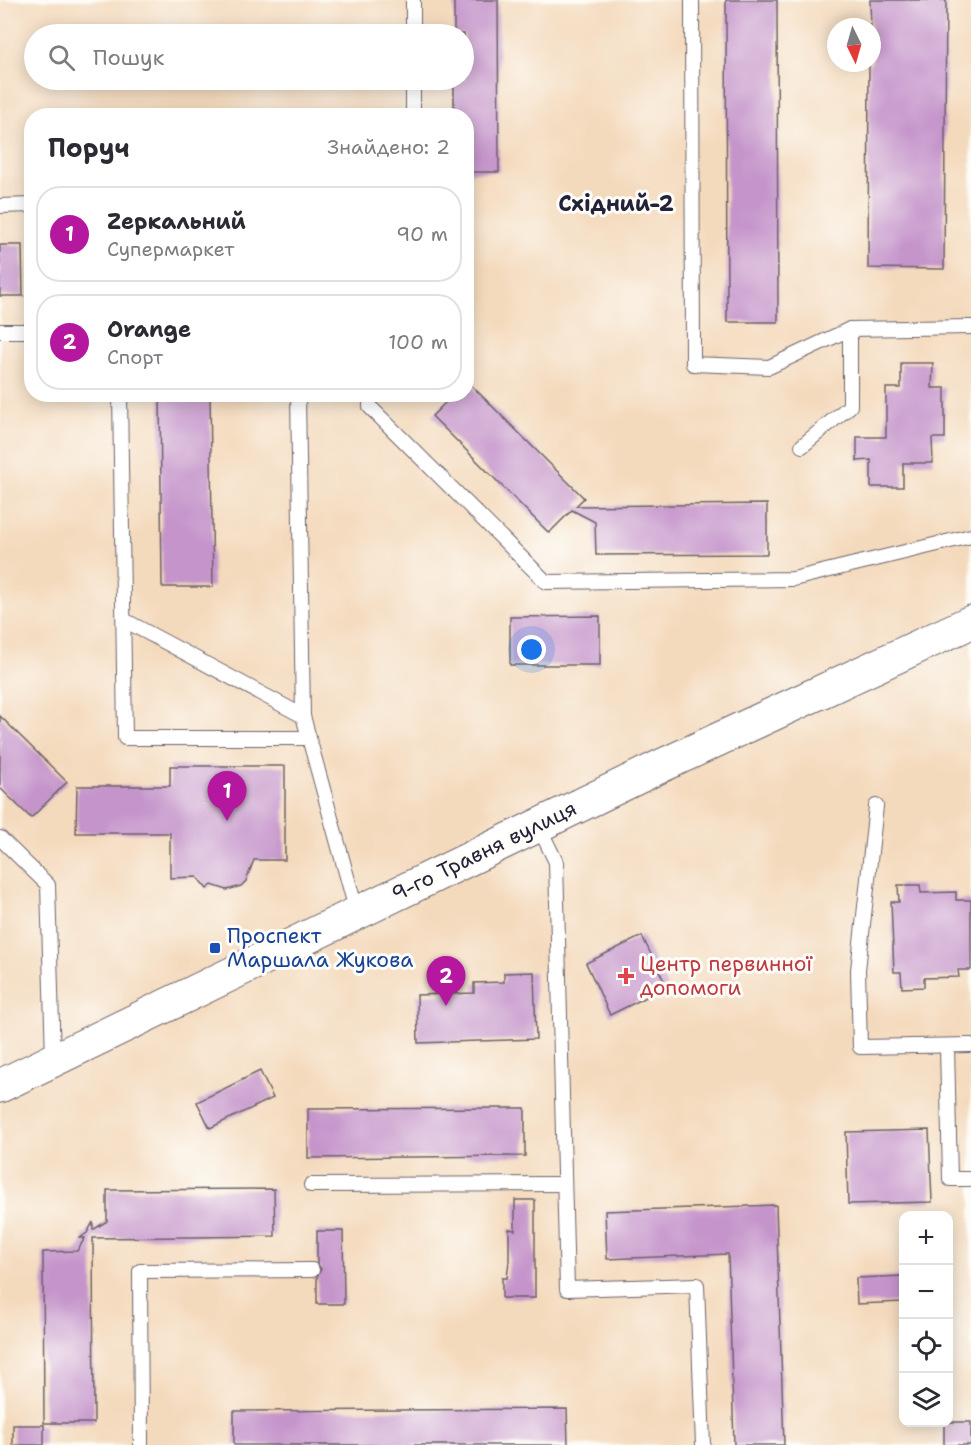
<!DOCTYPE html>
<html lang="uk">
<head>
<meta charset="utf-8">
<style>
	:root { --surface:#fff; --page:#f7f7f7; --text:#2b2b33; --muted:#7c7c81; --line:#e1e1e2; --accent:#b5179e }
	body { margin:0; font-family:"Shantell Sans",sans-serif; background:var(--page); color:var(--text) }
	.controls { position:absolute; right:18px; bottom:18px; display:grid; overflow:hidden; border-radius:12px; box-shadow:0 3px 15px #0003 }
	.controls button { width:54px; height:54px; display:grid; place-items:center; padding:0; border:0; border-bottom:2px solid var(--line); background:var(--surface); color:var(--text); font:30px sans-serif }
	.compass { position:absolute; left:827px; top:18px; width:54px; height:54px; border-radius:50%; background:var(--surface); box-shadow:0 3px 15px #0003; rotate:175deg }
	.you { position:absolute; left:532px; top:650px; width:21px; height:21px; margin:-15px; border:4px solid #fff; border-radius:50%; background:#1a73e8; box-shadow:0 0 0 9px #1a73e833 }
	.badge { display:grid; place-items:center; width:39px; height:39px; border-radius:50%; background:var(--accent); color:#fff; font-size:20px; font-weight:700 }
	.pin { position:absolute; translate:-50% -50px; filter:drop-shadow(0 2px 3px #0008) }
	.pin::after { content:''; position:absolute; top:32px; width:21px; height:18px; background:inherit; clip-path:polygon(0 0,100% 0,50% 100%) }
	.list { margin:0; padding:0; list-style:none }
	h2 { display:flex; justify-content:space-between; align-items:center; height:78px; margin:0; padding:0 24px; font-size:26px }
	h2 small { font-size:20px; font-weight:400; color:var(--muted) }
	.list li { display:grid; grid-template-columns:39px 1fr auto; gap:18px; align-items:center; box-sizing:border-box; height:96px; margin:0 12px 12px; padding:0 12px; border:2px solid var(--line); border-radius:24px }
	.list b { display:block; font-size:22px; white-space:nowrap }
	.list p { margin:0; font-size:20px; white-space:nowrap; color:var(--muted) }
	.list em { font-size:20px; font-style:normal; color:var(--muted) }
	.icon { flex:none; width:33px; height:33px; fill:none; stroke:currentColor; stroke-width:2; stroke-linecap:round; stroke-linejoin:round }
	.map { position:relative; flex:none; width:971px; height:1445px; overflow:hidden }
	.search { position:absolute; background:var(--surface); box-shadow:0 3px 15px #0003; left:24px; top:24px; width:450px; height:66px; display:flex; align-items:center; gap:15px; box-sizing:border-box; padding:0 21px; border-radius:33px; color:var(--muted); font-size:22px }
	.panel { position:absolute; background:var(--surface); box-shadow:0 3px 15px #0003; left:24px; top:108px; width:450px; height:294px; border-radius:24px }
	.map>svg:first-child { display:block }
	.building { fill:#c594cb }
	.lines { fill:none; stroke-linecap:round; stroke-linejoin:round }
	.service-casing { stroke:#6c6268; stroke-width:16 }
	.tertiary-casing { stroke:#6c6268; stroke-width:35 }
	.service { stroke:#fff; stroke-width:14 }
	.tertiary { stroke:#fff; stroke-width:33 }
	.transit-dot { fill:#1a4fb4; stroke:#fdfcf7; stroke-width:2 }
	.health-dot { fill:#e0444e; stroke:#fdfcf7; stroke-width:2 }
	.labels { text-anchor:middle; stroke-width:6; stroke-linejoin:round; paint-order:stroke }
	.street-label { font-size:21px; fill:#22223b; stroke:#fdfcf7 }
	.transit-label { font-size:21px; fill:#164399; stroke:#fdfcf7; text-anchor:start }
	.health-label { font-size:21px; fill:#be3a42; stroke:#fdfcf7; text-anchor:start }
	.neighbourhood-label { font-size:22px; font-weight:bold; fill:#22223b; stroke:#fdfcf7 }
</style>
</head>
<body>
<div class="map">
<svg width="971" height="1445" viewBox="0 0 971 1445">
	<rect width="100%" height="100%" fill="#fdfcf7"/>
	<filter id="ink" filterUnits="userSpaceOnUse"><feTurbulence type="fractalNoise" baseFrequency=".0167" numOctaves="2"/><feDisplacementMap in="SourceGraphic" scale="12" xChannelSelector="R" yChannelSelector="G"/><feConvolveMatrix kernelMatrix="1 2 1 2 8 2 1 2 1" color-interpolation-filters="sRGB"/></filter>
	<filter id="wash" filterUnits="userSpaceOnUse"><feTurbulence type="fractalNoise" baseFrequency=".008" numOctaves="4" result="noise"/><feDisplacementMap in="SourceGraphic" scale="24" xChannelSelector="R" yChannelSelector="G"/><feGaussianBlur stdDeviation="1.35" result="paint"/><feColorMatrix in="noise" values="0 0 0 0 0 0 0 0 0 0 0 0 0 0 0 0 0 1.4 0 .05"/><feComposite in="paint" operator="in"/></filter>
	<g filter="url(#wash)">
		<rect width="100%" height="100%" fill="#f4dabd"/>
		<g id="blocks">
			<!-- building -->
			<g class="building">
				<polygon points="454,0 498,0 499,172 466,172 466,116 454,116 454,80 464,80 464,34 454,34"/>
				<polygon points="726,0 777,0 778,322 727,322"/>
				<polygon points="870,0 946,0 944,269 868,268 869,63 872,63"/>
				<polygon points="0,245 22,245 23,296 0,296"/>
				<polygon points="901,363 933,363 932,388 945,388 945,438 932,438 933,463 903,463 903,487 871,487 871,460 857,461 857,437 886,437 886,388 901,388"/>
				<polygon points="466,380 584,498 576,506 767,504 767,554 596,555 595,522 572,510 549,533 432,416 454,394 466,394"/>
				<polygon points="160,394 210,394 213,587 162,587"/>
				<polygon points="600,616 600,665 510,665 510,617"/>
				<polygon points="0,716 67,782 31,818 0,788"/>
				<polygon points="170,766 285,766 285,860 254,860 246,881 241,886 227,890 212,885 207,889 197,877 170,878 170,833 76,833 77,786 170,786"/>
				<polygon points="898,885 920,885 921,893 956,892 956,900 971,900 971,970 958,970 959,977 924,978 924,987 902,988 901,972 894,972 891,902 899,902"/>
				<polygon points="642,936 667,987 610,1015 586,963"/>
				<polygon points="534,972 536,1039 418,1043 417,995 474,993 474,983 504,982 504,973"/>
				<polygon points="260,1071 273,1098 210,1128 197,1102"/>
				<polygon points="525,1108 525,1156 308,1158 308,1109"/>
				<polygon points="929,1130 932,1202 848,1204 846,1132"/>
				<polygon points="274,1189 275,1236 93,1238 94,1423 44,1423 43,1252 77,1251 85,1238 80,1238 87,1233 93,1222 93,1230 107,1221 107,1190"/>
				<polygon points="515,1200 535,1200 535,1298 502,1298 502,1278 507,1278 509,1261 509,1229 515,1230"/>
				<polygon points="776,1205 784,1445 734,1445 728,1254 607,1259 605,1211"/>
				<polygon points="317,1231 343,1231 344,1304 317,1304 317,1277 321,1269 317,1263"/>
				<polygon points="903,1276 903,1302 857,1304 856,1278"/>
				<polygon points="567,1409 568,1445 234,1445 234,1411"/>
				<rect x="944" y="1422" width="27" height="23"/>
				<rect x="13" y="1425" width="31" height="20"/>
			</g>
		</g>
	</g>
	<g filter="url(#ink)">
		<use href="#blocks" fill-opacity="0" stroke="#6c6268" stroke-width="1.5"/>
		<g class="lines">
			<defs>
				<g id="service">
					<polyline points="413,0 413,34"/>
					<polyline points="692,0 693,364 769,367 850,329 971,327"/>
					<polyline points="413,80 413,116"/>
					<polyline points="0,206 32,205"/>
					<polyline points="0,331 32,331"/>
					<polyline points="120,394 125,738 309,738"/>
					<polyline points="298,394 303,716 357,913"/>
					<polyline points="370,394 370,407 546,582 793,579 971,536"/>
					<polyline points="802,446 850,406 850,329"/>
					<polyline points="124,620 303,716"/>
					<polyline points="876,806 858,970 860,1047 971,1045"/>
					<polyline points="538,825 556,862 567,1289 697,1285 703,1445"/>
					<polyline points="0,838 48,885 53,1059"/>
					<polyline points="947,1046 950,1179 971,1179"/>
					<polyline points="311,1185 564,1184"/>
					<polyline points="141,1445 140,1271 312,1270"/>
				</g>
				<polyline id="tertiary" points="0,1086 661,766 971,622"/>
			</defs>
			<!-- service casing -->
			<use href="#service" class="service-casing"/>
			<!-- tertiary casing -->
			<use href="#tertiary" class="tertiary-casing"/>
			<!-- service -->
			<use href="#service" class="service"/>
			<!-- tertiary -->
			<use href="#tertiary" class="tertiary"/>
		</g>
	</g>
	<!-- markers -->
	<rect class="transit-dot" x="209" y="942" width="12" height="12" rx="3"/>
	<path class="health-dot" d="M623 967h6v6h6v6h-6v6h-6v-6h-6v-6h6z"/>
	<g class="labels">
		<!-- street labels -->
		<g class="street-label">
			<text transform="translate(484 851) rotate(-26)" y="7">9-го Травня вулиця</text>
		</g>
		<!-- transit labels -->
		<g class="transit-label">
			<text x="227" y="943">Проспект<tspan x="227" dy="24">Маршала Жукова</tspan></text>
		</g>
		<!-- health labels -->
		<g class="health-label">
			<text x="640" y="971">Центр первинної<tspan x="640" dy="24">допомоги</tspan></text>
		</g>
		<!-- neighbourhood labels -->
		<g class="neighbourhood-label">
			<text x="616" y="211">Східний-2</text>
		</g>
	</g>
</svg>
<div class="controls">
<button>+</button>
<button>−</button>
<button><svg class="icon" aria-label="locate" viewBox="0 0 24 24"><circle cx="12" cy="12" r="6"/><path d="M12 2v4M12 18v4M2 12h4M18 12h4"/></svg></button>
<button><svg class="icon" aria-label="layers" viewBox="0 0 24 24"><path d="M12 4l9 5-9 5-9-5zM3 14l9 5 9-5"/></svg></button>
</div>
<svg class="compass" viewBox="-18 -18 36 36"><path d="M0-13l5 13h-10z" fill="#e53935"/><path d="M0 13l5-13h-10z" fill="#7c7c81"/></svg>
<div class="you"></div>
<div class="pin badge" style="left:227px;top:821px">1</div>
<div class="pin badge" style="left:446px;top:1006px">2</div>
<div class="search"><svg class="icon" aria-label="search" viewBox="0 0 24 24"><circle cx="10" cy="10" r="6"/><path d="M15 15l6 6"/></svg>Пошук</div>
<section class="panel">
<h2>Поруч<small>Знайдено: 2</small></h2>
<ul class="list">
<li><span class="badge">1</span><div><b>Zеркальний</b><p>Супермаркет</p></div><em>90 m</em></li>
<li><span class="badge">2</span><div><b>Orange</b><p>Спорт</p></div><em>100 m</em></li>
</ul>
</section>
</div>
</body>
</html>
